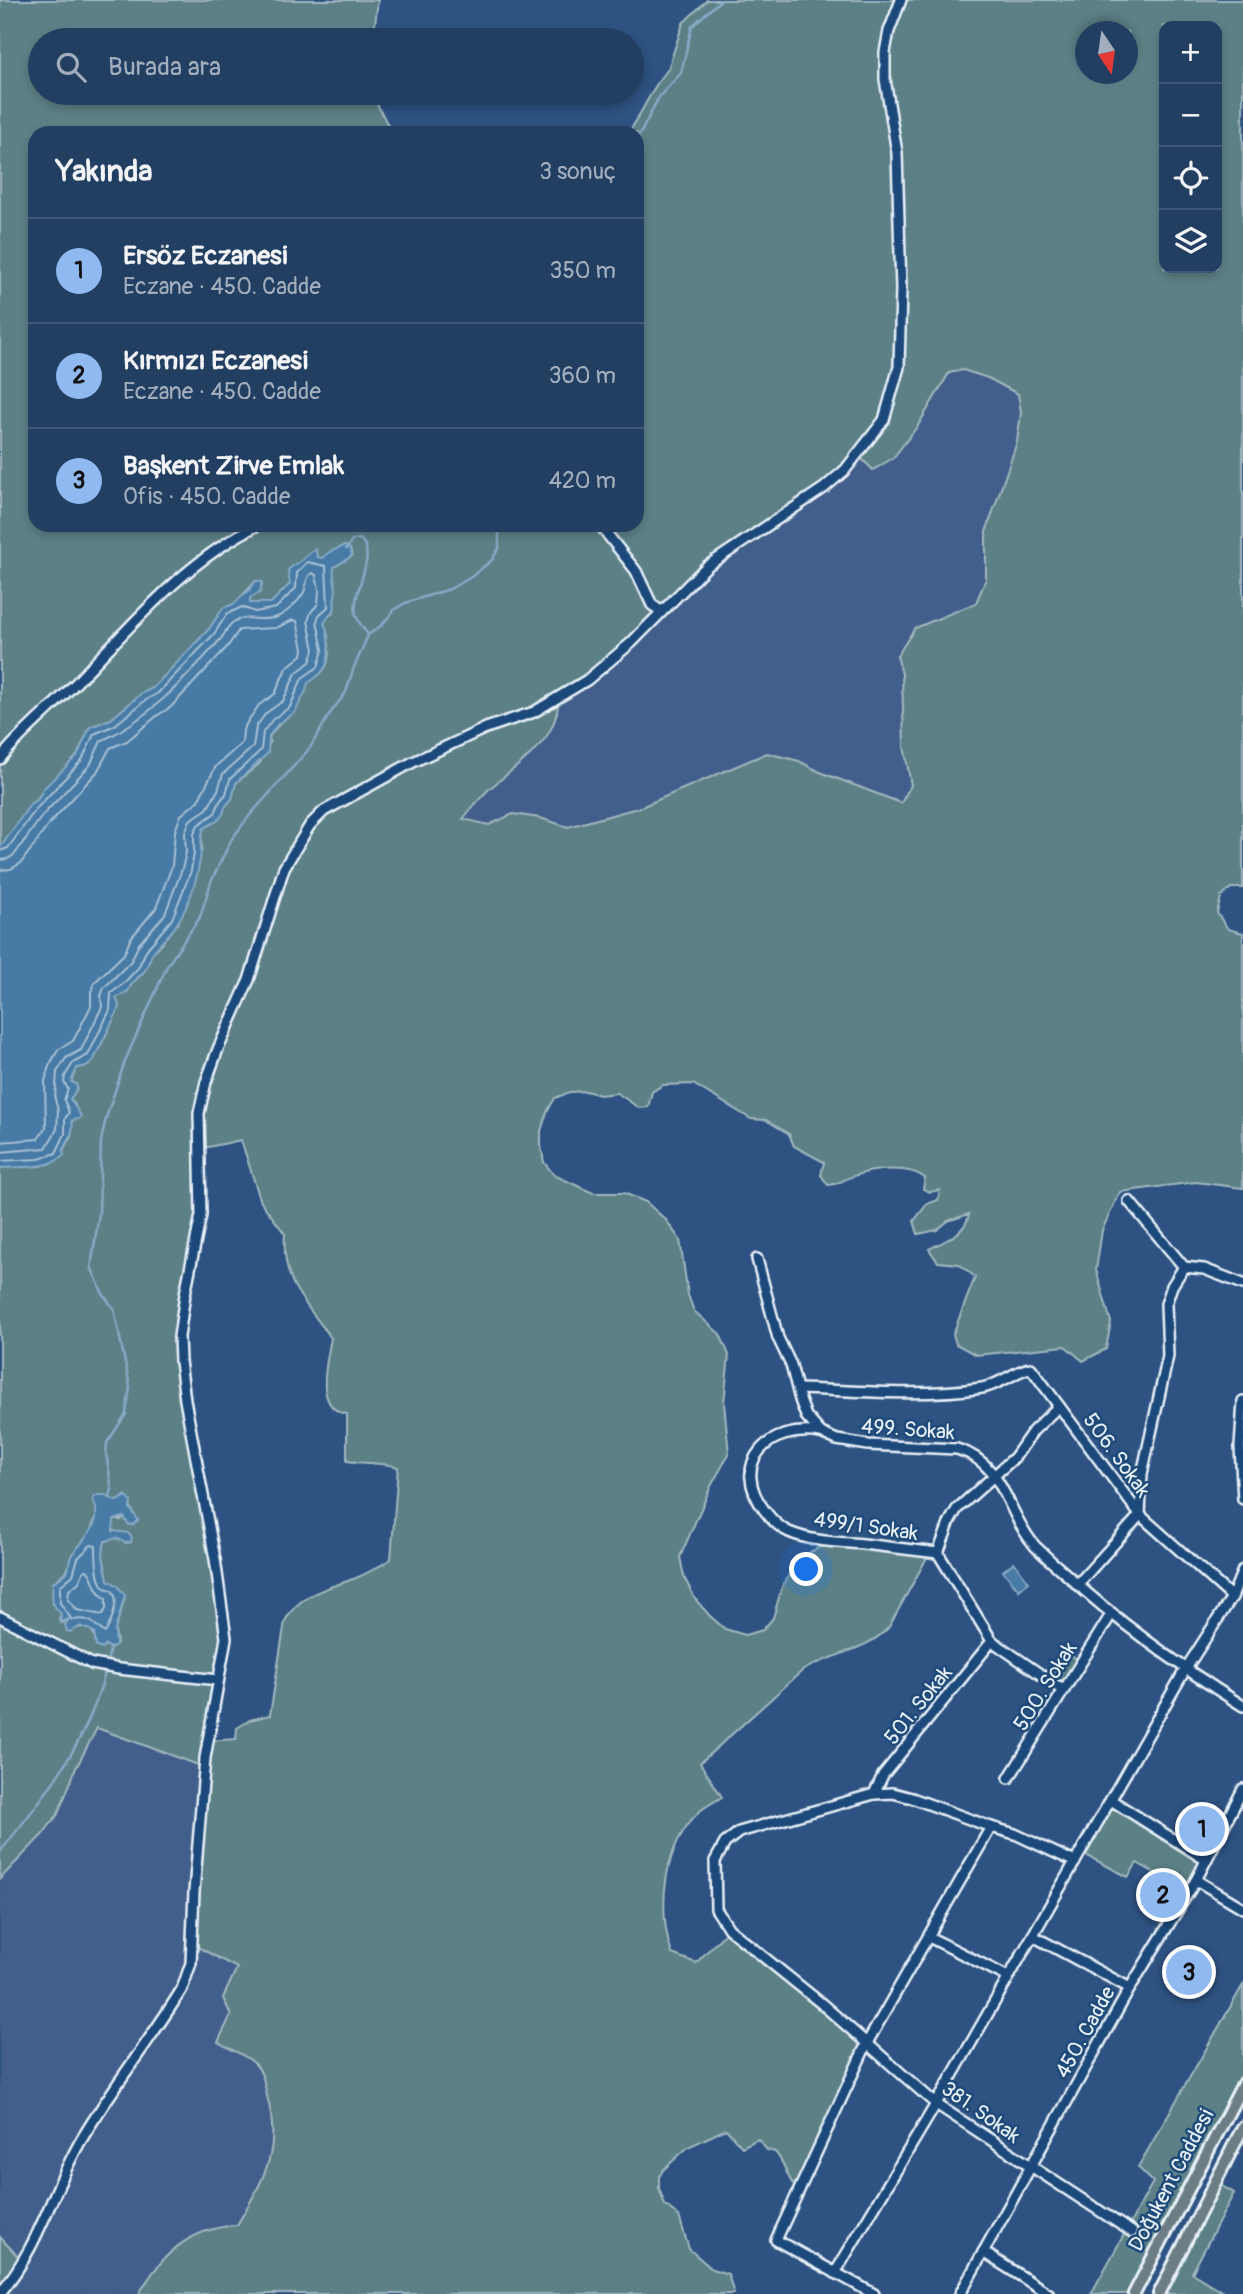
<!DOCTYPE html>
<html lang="tr">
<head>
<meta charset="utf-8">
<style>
	:root { --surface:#223e61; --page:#2a4567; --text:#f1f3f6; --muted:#a2aebd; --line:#3f5776; --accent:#90b9f0 }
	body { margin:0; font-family:Pangolin,sans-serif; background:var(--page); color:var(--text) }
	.controls { position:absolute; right:21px; top:21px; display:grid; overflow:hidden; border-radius:14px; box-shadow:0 4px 10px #0003 }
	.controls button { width:63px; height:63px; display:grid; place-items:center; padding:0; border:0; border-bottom:2px solid var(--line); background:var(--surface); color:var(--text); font:35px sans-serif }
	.compass { position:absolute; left:1075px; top:21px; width:63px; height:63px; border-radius:50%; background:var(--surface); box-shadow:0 4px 10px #0003; rotate:167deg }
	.you { position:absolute; left:807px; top:1570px; width:24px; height:24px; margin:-18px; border:5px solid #fff; border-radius:50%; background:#1a73e8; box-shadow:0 0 0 10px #1a73e833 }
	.badge { display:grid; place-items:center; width:46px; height:46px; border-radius:50%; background:var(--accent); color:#111; font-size:23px; font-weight:700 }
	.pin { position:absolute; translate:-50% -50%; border:4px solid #fff; box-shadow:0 2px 7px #0006 }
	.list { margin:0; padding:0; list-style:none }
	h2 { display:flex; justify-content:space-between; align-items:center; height:91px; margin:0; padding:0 28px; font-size:30px }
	h2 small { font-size:23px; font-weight:400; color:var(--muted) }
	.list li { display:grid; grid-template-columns:46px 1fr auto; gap:21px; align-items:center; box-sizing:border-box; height:105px; padding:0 28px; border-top:2px solid var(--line) }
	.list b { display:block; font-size:26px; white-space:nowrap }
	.list p { margin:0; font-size:23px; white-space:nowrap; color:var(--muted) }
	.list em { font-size:23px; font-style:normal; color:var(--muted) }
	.icon { flex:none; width:38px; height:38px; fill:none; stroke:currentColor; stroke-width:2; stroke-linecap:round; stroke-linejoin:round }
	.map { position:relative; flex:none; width:1243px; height:2294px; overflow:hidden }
	.search { position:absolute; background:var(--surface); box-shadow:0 4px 10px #0003; left:28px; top:28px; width:616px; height:77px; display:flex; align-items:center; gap:18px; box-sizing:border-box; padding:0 24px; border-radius:38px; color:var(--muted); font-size:26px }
	.panel { position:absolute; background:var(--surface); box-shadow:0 4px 10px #0003; left:28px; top:126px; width:616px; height:406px; border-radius:21px }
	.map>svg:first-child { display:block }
	.built { fill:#435f8b }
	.green { fill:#5b8086; stroke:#a2b8bf; stroke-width:2; fill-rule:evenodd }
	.water { fill:#477aa4; stroke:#87aac6; stroke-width:2 }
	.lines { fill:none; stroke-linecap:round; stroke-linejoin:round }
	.shore { stroke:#a8c1d6; stroke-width:2 }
	.stream { stroke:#87aac6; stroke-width:2.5 }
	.minor-casing { stroke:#e8f1f8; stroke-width:14 }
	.major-casing { stroke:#e8f1f8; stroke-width:16 }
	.minor { stroke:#1f4a7a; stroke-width:9 }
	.major { stroke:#6d7d84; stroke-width:10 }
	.labels { text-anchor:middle; stroke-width:5; stroke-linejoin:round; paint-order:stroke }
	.street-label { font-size:21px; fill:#e8f1f8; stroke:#1f4a7a }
</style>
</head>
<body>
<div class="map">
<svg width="1243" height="2294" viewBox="0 0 1243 2294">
	<rect width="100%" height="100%" fill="#2e5281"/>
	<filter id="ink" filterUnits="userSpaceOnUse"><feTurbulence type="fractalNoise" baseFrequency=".0143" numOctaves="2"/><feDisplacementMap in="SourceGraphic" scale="14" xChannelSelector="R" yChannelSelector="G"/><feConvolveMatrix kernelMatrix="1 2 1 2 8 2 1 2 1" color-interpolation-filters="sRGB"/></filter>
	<g filter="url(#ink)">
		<!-- built -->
		<g class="built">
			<polygon points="963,370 988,378 1018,394 1021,412 1017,442 986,532 986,579 976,604 915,628 897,656 902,674 904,746 911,785 901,803 820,772 799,761 767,753 641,807 568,827 540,818 501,818 489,825 463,819 488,790 525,759 558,699 707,566 940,389 949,373"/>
			<polygon points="97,1728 204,1767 237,1968 223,1998 231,2015 219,2042 256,2064 263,2079 269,2103 272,2129 272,2148 268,2169 237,2225 208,2229 192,2236 152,2272 139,2294 0,2294 23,2262 0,2237 0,1879 43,1834 57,1814 76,1768"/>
		</g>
		<!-- green -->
		<g class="green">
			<path d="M0 0H378L373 40H40V93H378L377 104 392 133H35V525H637V133H629L656 85 668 69 683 23 707 0H1243V888H1231L1221 897 1217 913 1228 929 1243 933V1188L1196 1182 1120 1192 1102 1230 1096 1270 1111 1322 1106 1349 1083 1361 1065 1346 976 1355 956 1344 953 1334 975 1277 959 1264 938 1262 929 1249C944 1241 966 1234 969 1214L948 1221 937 1230 918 1234 914 1221 927 1204 938 1200 940 1190 930 1192 923 1189 925 1178C909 1165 873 1169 854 1176 843 1179 842 1184 828 1185L821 1175 824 1162 794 1146 789 1134 766 1120 751 1119 693 1084 663 1085 652 1092 648 1107 639 1108 617 1093 600 1095 586 1091 570 1092 555 1098 547 1112 541 1131V1146L544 1162 554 1175 593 1193H624L646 1202 666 1220 680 1240 688 1295 694 1311 720 1334 729 1355 724 1403 729 1454 711 1486 680 1557 684 1577 695 1599 710 1616 725 1629 745 1635 763 1630 773 1618 782 1587 793 1568 810 1552 832 1541 930 1552 889 1627C868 1651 829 1654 802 1671L700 1763 722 1797C714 1802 705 1806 699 1812 663 1846 657 1908 672 1954L696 1963 729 1929 867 2043 798 2191C785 2177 787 2165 775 2152L767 2150 758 2139 742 2147 726 2129 688 2147 663 2170 659 2177V2188L665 2205 679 2216 689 2249 712 2269 728 2274 734 2294H139C163 2253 188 2229 237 2225 264 2178 282 2152 267 2096 265 2086 263 2073 256 2065 248 2056 229 2049 218 2042L231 2015 223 1998 237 1968 192 1944 204 1767 97 1728 76 1768 58 1814 43 1834 0 1879V1168L40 1166 63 1150 71 1137 72 1120 77 1118 75 1105 70 1099 77 1089 76 1085 71 1081 77 1068 88 1066 94 1059 117 1012 119 1006 116 998 128 991 131 984 143 973 152 953 163 943 165 936 178 923 202 848 201 835 204 828 232 798 236 783 260 763 270 742 269 737C281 719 303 706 307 683 328 671 331 662 328 640 327 632 328 630 324 623L325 619 334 612 332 575 334 567 352 556 350 549 344 546C337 549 324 558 318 559L316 553C303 561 290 567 290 584L271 603 250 604V598L260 592 262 582 256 581 234 604 223 608 209 629 153 688 141 694 111 719 90 727 77 756 45 788 0 848ZM1164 26H1217V268H1164ZM1086 32H1128V74H1086ZM963 370 988 378 1018 394 1021 412 1017 442 986 532V579L976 603 915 628 897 656 902 674 904 746 911 785 901 803 820 772 799 761 767 753 641 807 568 827 540 818 513 814 489 825 463 819C471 809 479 799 488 790 516 765 559 742 558 699L631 643 707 566 824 488 859 456 873 470 893 458 917 427 949 373ZM241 1140 261 1202 285 1234C281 1283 305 1301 331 1338 327 1362 313 1409 347 1414V1461C364 1464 381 1462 398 1467L391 1559C380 1566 368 1573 356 1578 329 1588 299 1593 285 1621L270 1715 250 1720 237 1728 236 1739 208 1741 226 1638 179 1337 202 1180 199 1149ZM125 1496 134 1514 133 1525 128 1524 124 1517 121 1520H113L112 1527 115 1533H128L131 1542 127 1543 117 1538 105 1541C100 1558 106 1565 108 1581L119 1588 125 1597 115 1630 117 1643 112 1648 95 1638C91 1621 79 1628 67 1631L66 1625 69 1619 62 1623 59 1620 61 1613 53 1604V1583L67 1571 72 1554 88 1537 97 1515 96 1506 121 1500Z"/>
			<polygon points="1065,1651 1077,1659 1064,1682 1051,1674"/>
			<polygon points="1111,1800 1206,1860 1189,1892 1137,1863 1128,1877 1080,1852"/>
			<polygon points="1243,1985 1243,2084 1134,2294 1091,2294 1153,2182 1138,2167"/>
			<polygon points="1215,2182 1234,2193 1192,2273 1223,2292 1229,2294 1159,2294"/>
			<polygon points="0,2237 23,2262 0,2293"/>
		</g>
		<!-- water -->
		<g class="water">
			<path d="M344 546 350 549 352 556 334 567C332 576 336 582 336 590 335 598 333 600 335 608L324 623C328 630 327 632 328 639 330 662 328 671 308 683L306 691 295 712 278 724 269 736 268 753 236 783 232 799 225 807 223 814 217 821 204 828C199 839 202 849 200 860 197 880 189 905 178 922 172 933 162 941 154 951 150 956 149 964 145 970 139 978 132 981 128 991L116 998 119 1006 117 1012 94 1059 88 1066 77 1068 71 1082 76 1084 77 1089 70 1099 81 1116 79 1119 72 1120C74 1133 69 1139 63 1150L64 1155C50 1170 20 1166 0 1168V848L31 803 37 800 44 788 77 756 90 727 111 719 141 694 153 688 209 629 223 608 234 604 250 589 255 581 262 582 260 592 250 598V603H271L290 584 288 570C290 567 293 566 296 564 303 561 307 553 316 549L317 557 322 558 329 552Z"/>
			<path d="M99 1495H106L116 1501 127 1496 131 1502 130 1508 138 1520 133 1525 128 1524 124 1517 114 1520 113 1531 128 1533 132 1538 131 1542 125 1543 117 1538 105 1541C100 1557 106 1565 108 1580L117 1585 125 1595 115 1630 116 1645 111 1648 106 1645 102 1649 96 1646 94 1632 81 1626 70 1632 67 1631 65 1625 69 1619 60 1622 61 1613C50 1606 52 1595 53 1583 57 1580 64 1575 67 1572 70 1567 68 1560 72 1555 83 1539 105 1523 93 1500L95 1496Z"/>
			<polygon points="1014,1562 1029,1582 1019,1590 1003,1571"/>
		</g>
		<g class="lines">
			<!-- shore -->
			<g class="shore">
				<polyline points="0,851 8,848 36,809 82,760 94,734 115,725 146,700 158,693 214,634 227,614 242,607 255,612 276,608 296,588 297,573 307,562 326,566 328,607 319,615 317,621 323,650 318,667 302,678 290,707 273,719 263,732 261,750 230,779 226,794 220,801 215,813 198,825 194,834 194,853 191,871 172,919 147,949 138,968 123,984 111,993 110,1010 88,1055 73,1063 65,1076 64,1082 68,1089 64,1100 69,1112 65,1119 65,1134 56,1153 39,1159 0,1161"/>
				<path d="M0 860 8 859 15 854 42 816 90 765 101 741C149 719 184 680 219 641 224 636 226 629 231 624 241 613 262 623 277 617 287 613 299 601 304 592 308 584 304 579 312 573L316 575 319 590 318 604 311 612 308 621 314 650 310 662 296 673 283 701 266 713 256 727 253 747 223 774 218 790 207 809 190 820 185 833 186 852 182 869 165 914 139 944 131 961 104 988 101 996 102 1007 81 1050 66 1058 57 1072 55 1099 58 1111 57 1129 46 1148 0 1152"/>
				<polyline points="0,870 11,869 21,863 50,823 97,772 110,748 127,741 158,715 171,707 228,646 239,630 276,628 293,620 297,621 303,649 302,655 286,668 275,694 259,705 248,721 243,730 242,743 216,766 198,801 181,815 175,831 172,866 156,908 131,938 124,954 95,982 91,992 91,1006 73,1041 58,1050 49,1066 45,1081 46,1127 38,1139 0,1142"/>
				<path d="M91 1545 96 1546C96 1557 96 1576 102 1585 108 1593 105 1585 112 1591 121 1598 110 1625 105 1633 91 1623 93 1617 72 1620L60 1603V1586L73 1575 78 1558Z"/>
				<path d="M87 1570C96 1579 91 1588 106 1599V1609L102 1615 77 1610 68 1599 69 1590 79 1582 84 1571Z"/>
			</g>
			<!-- stream -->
			<g class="stream">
				<polyline points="637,140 659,97 681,73 692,26 721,0"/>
				<path d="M346 549 353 540 360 539C379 555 351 591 356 615 358 623 364 628 368 635"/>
				<polyline points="109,1498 112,1490 106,1453 107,1443 126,1414 130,1387 114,1309 103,1294 91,1267 99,1214 101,1141 106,1118 125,1061 167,966 200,917 211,882 231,840 250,815 310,748 329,715 346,692 353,670 368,635 382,625 394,610 405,603 450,589 471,577 492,560 499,548 499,525"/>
				<path d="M0 1852C40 1802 80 1753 100 1690 105 1677 107 1662 110 1648"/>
			</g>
			<defs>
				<g id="minor">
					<polyline points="600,525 636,571 652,605 661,611"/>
					<path d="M0 759C22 731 51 709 76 683 131 626 185 561 258 525"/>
					<polyline points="1129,1201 1184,1267 1204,1269 1243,1284"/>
					<path d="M757 1259 778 1338 791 1365 800 1400 806 1416 821 1433 837 1440 868 1445 957 1449C1005 1463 1006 1513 1035 1546 1045 1556 1056 1566 1067 1575 1121 1625 1181 1667 1243 1706"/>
					<path d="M798 1389C859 1391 921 1397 982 1388 1000 1385 1020 1368 1031 1368L1059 1406"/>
					<polyline points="1243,1401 1240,1447 1243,1499"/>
					<path d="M821 1433C769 1424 728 1463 765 1511 771 1519 780 1528 789 1532 812 1542 839 1542 863 1544 888 1547 913 1550 938 1553"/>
					<polyline points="938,1553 950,1521 957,1509 1015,1457 1033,1431 1059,1406 1140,1515 1232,1597"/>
					<polyline points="938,1553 992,1641 1063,1690"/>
					<polyline points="1077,1585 1140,1515 1142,1474 1168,1356 1166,1304 1172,1286 1184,1267"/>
					<polyline points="0,1617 92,1664 119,1669 218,1680"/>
					<polyline points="1009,1778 1112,1613"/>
					<polyline points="874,1794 883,1775 992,1641"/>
					<polyline points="1111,1800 1206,1860"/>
					<polyline points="1075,1862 1015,1834 991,1827 912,1798 893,1793 874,1794 739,1832 725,1843 715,1861 716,1909 729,1929 822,2004 936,2104 1132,2232"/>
					<polyline points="1196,1880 1243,1908"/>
					<polyline points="1033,1936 1130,1988"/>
					<polyline points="929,1937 1008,1977"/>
					<polyline points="983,2252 1049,2294"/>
					<polyline points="835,2273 936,2104 1185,1670 1232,1597 1243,1570"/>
					<path d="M0 2293C38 2249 52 2191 80 2142 111 2089 150 2041 182 1989L191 1963 194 1892 205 1758 226 1638 215 1559 185 1400 180 1361 179 1337 185 1294 201 1215 199 1113 206 1082 218 1049 249 980 284 868 310 825 324 811 413 762 486 728 534 712 587 680 631 643 707 566 824 488 845 470 884 420 899 367 901 289 897 153 885 79V52L889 31 901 0"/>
					<polyline points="874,2294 776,2240 867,2043 991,1827"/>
					<polyline points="960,2294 1130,1988 1196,1880 1243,1789"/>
				</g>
				<g id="major">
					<polyline points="1134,2294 1243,2084"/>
					<polyline points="1159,2294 1243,2127"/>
				</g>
			</defs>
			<!-- minor casing -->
			<use href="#minor" class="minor-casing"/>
			<!-- major casing -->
			<use href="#major" class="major-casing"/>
			<!-- minor -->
			<use href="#minor" class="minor"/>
			<!-- major -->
			<use href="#major" class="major"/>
		</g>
	</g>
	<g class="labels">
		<!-- street labels -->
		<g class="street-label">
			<text transform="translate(908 1429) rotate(4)" y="7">499. Sokak</text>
			<text transform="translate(1117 1455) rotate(54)" y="7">506. Sokak</text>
			<text transform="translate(866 1526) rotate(8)" y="7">499/1 Sokak</text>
			<text transform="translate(1045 1686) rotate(-58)" y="7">500. Sokak</text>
			<text transform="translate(918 1705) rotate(-51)" y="7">501. Sokak</text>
			<text transform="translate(1085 2032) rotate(-61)" y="7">450. Cadde</text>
			<text transform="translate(981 2112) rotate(35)" y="7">381. Sokak</text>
			<text transform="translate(1171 2180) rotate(-62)" y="7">Doğukent Caddesi</text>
		</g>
	</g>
</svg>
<div class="controls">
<button>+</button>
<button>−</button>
<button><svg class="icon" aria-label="locate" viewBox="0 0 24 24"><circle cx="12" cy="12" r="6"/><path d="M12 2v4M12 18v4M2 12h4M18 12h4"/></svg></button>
<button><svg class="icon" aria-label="layers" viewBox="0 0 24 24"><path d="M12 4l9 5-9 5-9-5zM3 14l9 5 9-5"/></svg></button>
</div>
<svg class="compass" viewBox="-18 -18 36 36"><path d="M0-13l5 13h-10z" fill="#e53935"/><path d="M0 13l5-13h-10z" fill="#a2aebd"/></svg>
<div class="you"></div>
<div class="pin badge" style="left:1202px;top:1829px">1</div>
<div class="pin badge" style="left:1163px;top:1895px">2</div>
<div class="pin badge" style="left:1189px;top:1972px">3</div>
<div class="search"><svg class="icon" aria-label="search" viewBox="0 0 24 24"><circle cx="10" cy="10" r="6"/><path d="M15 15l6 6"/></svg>Burada ara</div>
<section class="panel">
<h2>Yakında<small>3 sonuç</small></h2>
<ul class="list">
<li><span class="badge">1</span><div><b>Ersöz Eczanesi</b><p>Eczane · 450. Cadde</p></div><em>350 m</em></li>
<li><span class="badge">2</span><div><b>Kırmızı Eczanesi</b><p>Eczane · 450. Cadde</p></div><em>360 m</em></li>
<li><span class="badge">3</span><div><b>Başkent Zirve Emlak</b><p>Ofis · 450. Cadde</p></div><em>420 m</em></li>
</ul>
</section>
</div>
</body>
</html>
